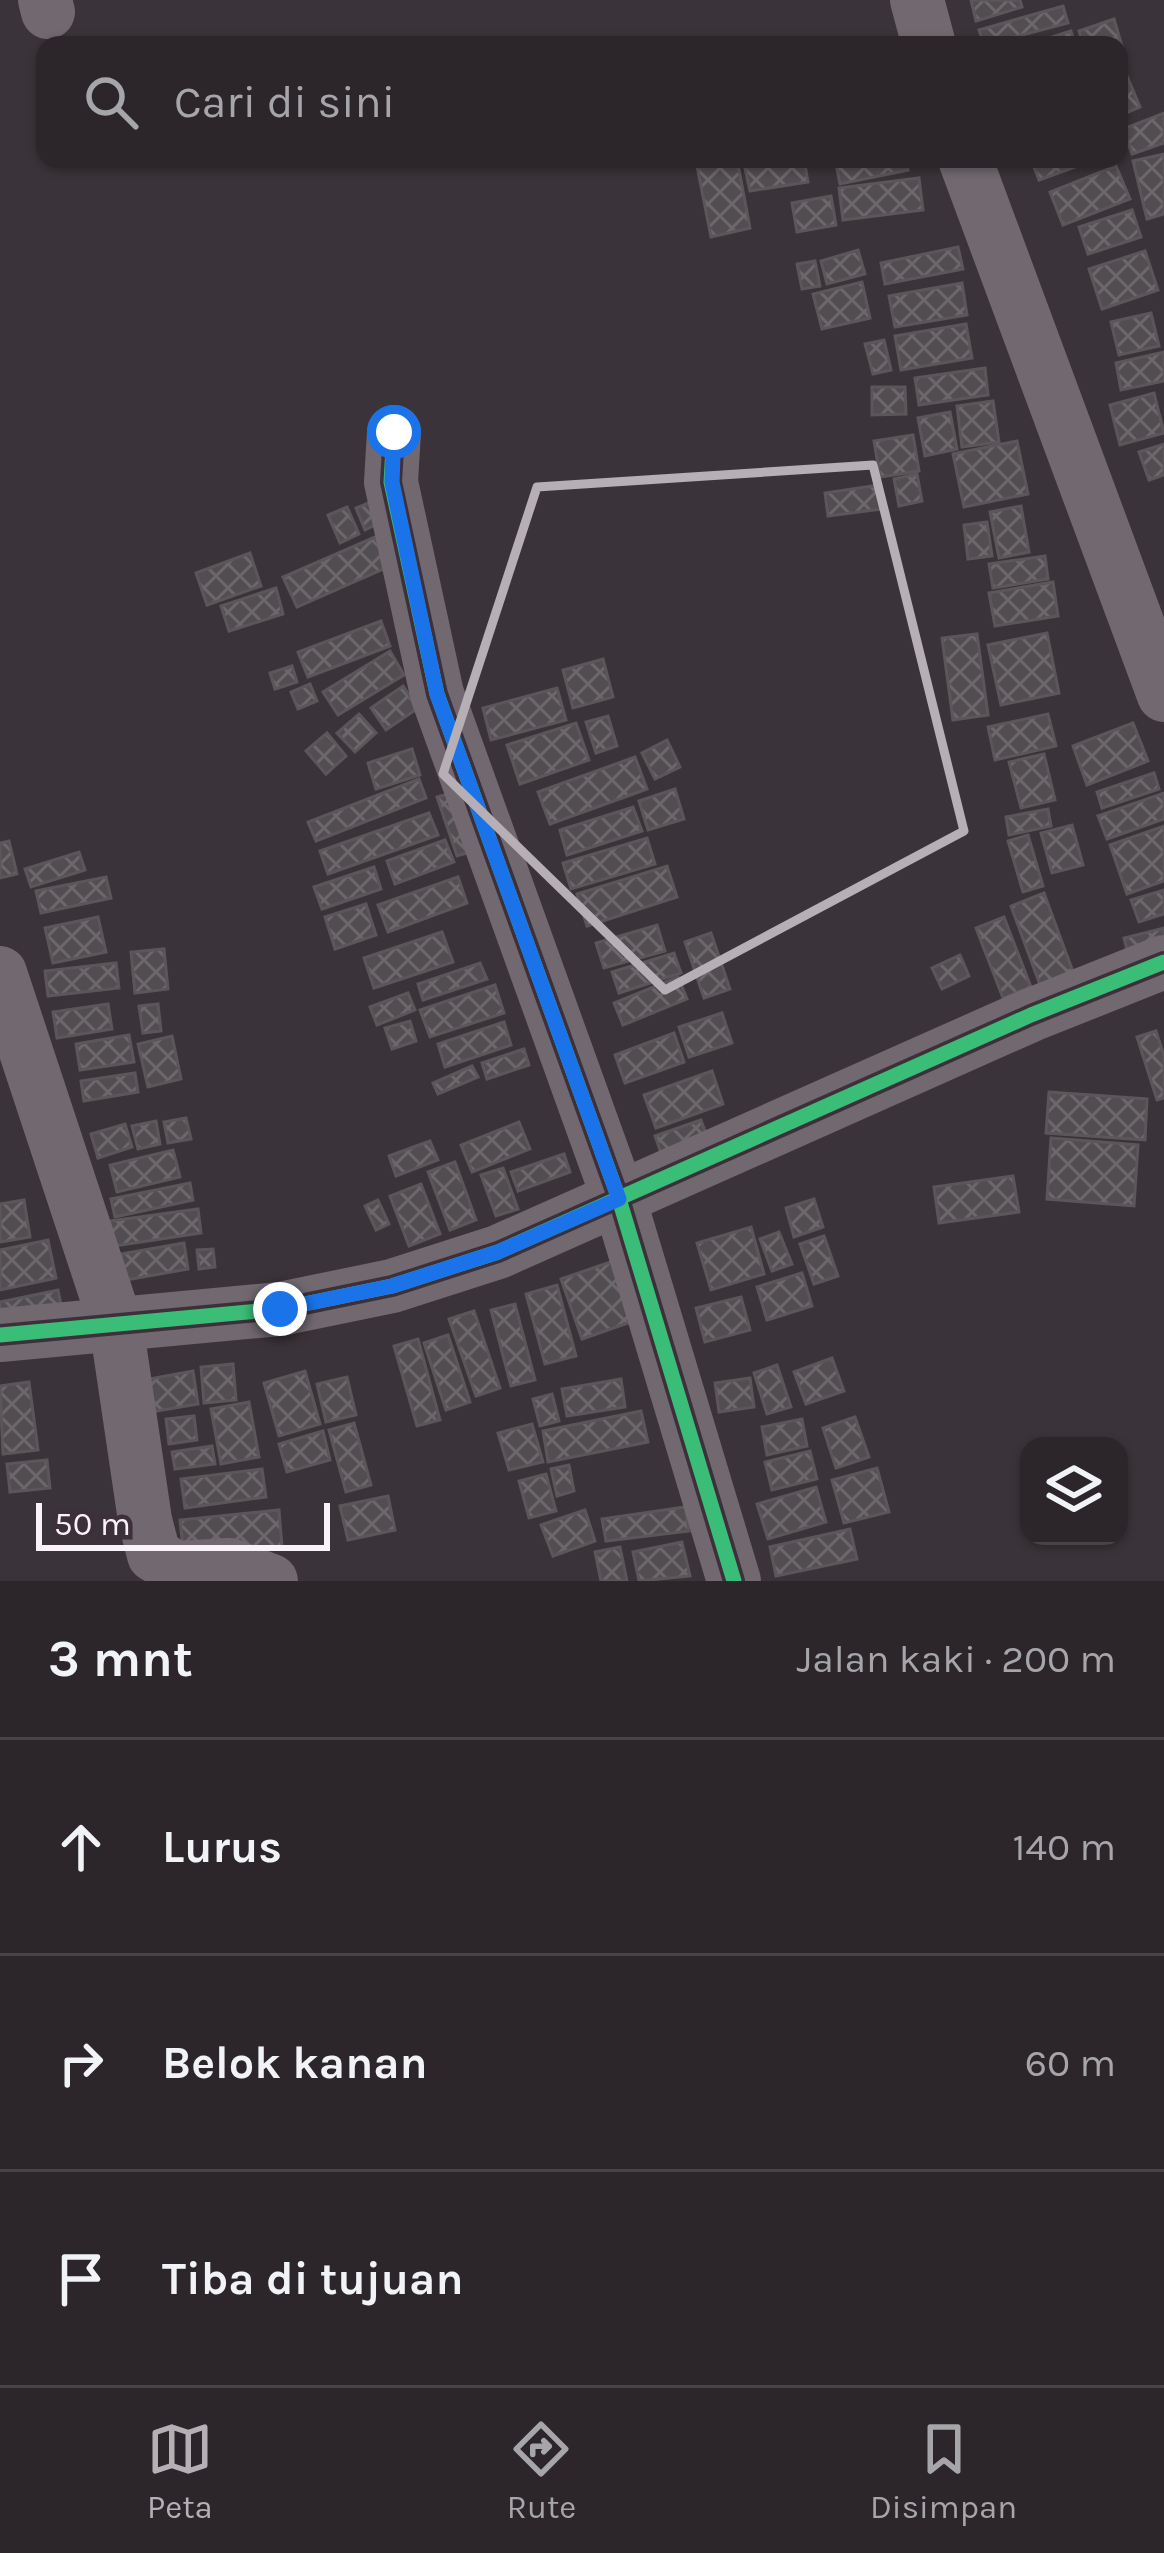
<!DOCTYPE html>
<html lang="id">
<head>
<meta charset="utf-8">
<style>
	:root { --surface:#2c262b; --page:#383237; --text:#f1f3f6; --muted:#a6a5a9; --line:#484347; --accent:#b7afb6 }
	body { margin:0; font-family:Karla,sans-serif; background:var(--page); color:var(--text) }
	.controls { position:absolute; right:36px; bottom:36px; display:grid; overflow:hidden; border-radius:24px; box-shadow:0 3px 9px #0004 }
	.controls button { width:108px; height:108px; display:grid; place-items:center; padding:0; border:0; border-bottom:3px solid var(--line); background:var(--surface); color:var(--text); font:60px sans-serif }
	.scale { position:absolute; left:36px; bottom:30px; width:294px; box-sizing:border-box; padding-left:12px; border:6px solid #faf2f9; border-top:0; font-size:33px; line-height:42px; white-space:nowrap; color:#faf2f9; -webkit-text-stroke:9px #3d303b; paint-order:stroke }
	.stop { position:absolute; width:36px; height:36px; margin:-27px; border:9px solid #1a73e8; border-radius:50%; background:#fff }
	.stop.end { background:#1a73e8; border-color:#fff; box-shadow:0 3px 12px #0008 }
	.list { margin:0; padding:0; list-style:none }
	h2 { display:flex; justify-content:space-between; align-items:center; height:156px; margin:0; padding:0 48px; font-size:51px }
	h2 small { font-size:39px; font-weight:400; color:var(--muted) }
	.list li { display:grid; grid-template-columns:78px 1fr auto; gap:36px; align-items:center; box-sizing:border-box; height:216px; padding:0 48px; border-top:3px solid var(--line) }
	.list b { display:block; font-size:45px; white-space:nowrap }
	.list em { font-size:39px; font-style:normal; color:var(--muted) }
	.icon { flex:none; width:66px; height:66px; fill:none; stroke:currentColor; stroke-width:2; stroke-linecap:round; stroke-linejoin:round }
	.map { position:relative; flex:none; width:1164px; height:1581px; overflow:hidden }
	.search { position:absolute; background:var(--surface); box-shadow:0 3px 9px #0004; left:36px; right:36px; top:36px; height:132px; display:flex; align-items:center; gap:30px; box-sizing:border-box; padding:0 42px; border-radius:24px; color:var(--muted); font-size:45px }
	.sheet { height:804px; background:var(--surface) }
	nav { display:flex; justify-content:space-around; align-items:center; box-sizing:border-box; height:168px; border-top:3px solid var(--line); background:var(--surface); font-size:33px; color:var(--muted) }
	nav a { display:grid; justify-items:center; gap:6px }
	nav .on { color:var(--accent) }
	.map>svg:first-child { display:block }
	.building { fill:url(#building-cross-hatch); stroke:#5c565b; stroke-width:3 }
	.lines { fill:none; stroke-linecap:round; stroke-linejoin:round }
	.minor { stroke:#716870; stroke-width:54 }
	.cycleway-casing { stroke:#3d303b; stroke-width:22 }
	.cycleway { stroke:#3abd76; stroke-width:15 }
	.route { stroke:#1a73e8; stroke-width:15 }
	.marked { fill:none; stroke:#b7afb6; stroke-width:9; stroke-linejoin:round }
</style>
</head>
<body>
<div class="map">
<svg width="1164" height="1581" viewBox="0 0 1164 1581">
	<defs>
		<pattern id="building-cross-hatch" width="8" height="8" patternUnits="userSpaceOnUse" patternTransform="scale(3)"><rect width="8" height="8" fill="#524d51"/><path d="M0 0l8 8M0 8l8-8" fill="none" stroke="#6c676b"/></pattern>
	</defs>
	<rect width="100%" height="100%" fill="#3a3339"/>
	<!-- building -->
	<g class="building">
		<polygon points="971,0 1020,0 1022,7 976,21"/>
		<polygon points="1063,6 1068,23 984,45 979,30"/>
		<polygon points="1114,19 1122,46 1083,45 1079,31"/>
		<polygon points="1071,31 1075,45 1027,45"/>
		<polygon points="1127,76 1140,107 1119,116 1119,80"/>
		<polygon points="1164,113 1164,143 1132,154 1123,129"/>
		<polygon points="1164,154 1164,214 1147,219 1133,161"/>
		<polygon points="706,159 737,159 750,228 711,237 696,161"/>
		<polygon points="743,159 804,159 808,182 750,191"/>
		<polygon points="835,159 906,159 908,170 840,184"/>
		<polygon points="1031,159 1097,159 1039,180"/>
		<polygon points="1116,166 1130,199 1063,225 1050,192"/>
		<polygon points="919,178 923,210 843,220 839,188"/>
		<polygon points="831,196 836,225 797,232 792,203"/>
		<polygon points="1132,210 1141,237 1088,254 1079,227"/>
		<polygon points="958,247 963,269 885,284 881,263"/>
		<polygon points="858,250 865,274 827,284 821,261"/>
		<polygon points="1145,251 1158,290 1102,309 1089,269"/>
		<polygon points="815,261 820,286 802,289 797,264"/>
		<polygon points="862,282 870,318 822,329 813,294"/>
		<polygon points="962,283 967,315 895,327 889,296"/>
		<polygon points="1151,313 1159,346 1119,355 1111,322"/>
		<polygon points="966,324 972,358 901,370 895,336"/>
		<polygon points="884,340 891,370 873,374 865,344"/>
		<polygon points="1164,352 1164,381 1121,390 1116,363"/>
		<polygon points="985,368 988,395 919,405 915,378"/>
		<polygon points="872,387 905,387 906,414 872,415"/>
		<polygon points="1154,393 1164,433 1120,445 1110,405"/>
		<polygon points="993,401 999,442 962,447 957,406"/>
		<polygon points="950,412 957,449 925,456 918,418"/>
		<polygon points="913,435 919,471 880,477 874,441"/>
		<polygon points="1017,441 1028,494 964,507 953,454"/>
		<polygon points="1164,444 1164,475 1149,480 1139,452"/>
		<polygon points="917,474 922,501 899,506 894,479"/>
		<polygon points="879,485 882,509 828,516 825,493"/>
		<polygon points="371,502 379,523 365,530 356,508"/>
		<polygon points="1021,506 1029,552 999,558 990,512"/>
		<polygon points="347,507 359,534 340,543 328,515"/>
		<polygon points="987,522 992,556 968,559 964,525"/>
		<polygon points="375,537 388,567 297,607 283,577"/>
		<polygon points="250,553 261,586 207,605 196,573"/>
		<polygon points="1045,556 1048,579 993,588 989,564"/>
		<polygon points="1053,582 1058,616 995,626 989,593"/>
		<polygon points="276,588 283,614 229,631 221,606"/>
		<polygon points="381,621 390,646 308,677 298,652"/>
		<polygon points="1047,633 1059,693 1001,705 988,645"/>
		<polygon points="977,634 988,715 953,720 942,638"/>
		<polygon points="390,651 404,675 338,715 323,692"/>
		<polygon points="603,659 613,697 573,708 563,670"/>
		<polygon points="292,666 297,682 275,689 270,673"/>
		<polygon points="310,684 317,701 298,709 291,692"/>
		<polygon points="403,686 418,708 386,730 371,708"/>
		<polygon points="557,688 566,720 491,740 483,708"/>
		<polygon points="359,714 376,733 355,752 337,733"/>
		<polygon points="1048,714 1056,746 995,760 988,727"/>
		<polygon points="608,716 617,746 596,753 586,722"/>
		<polygon points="576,723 589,760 520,784 507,745"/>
		<polygon points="1133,723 1148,761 1087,785 1073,746"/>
		<polygon points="327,733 346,756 326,774 306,751"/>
		<polygon points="667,740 680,767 655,779 642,753"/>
		<polygon points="412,749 420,775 376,789 368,763"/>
		<polygon points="1044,754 1055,800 1021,808 1009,762"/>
		<polygon points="635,757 647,789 550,824 538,792"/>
		<polygon points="1154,773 1159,789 1102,808 1097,792"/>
		<polygon points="419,779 426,798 316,841 308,822"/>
		<polygon points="675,789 684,819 648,830 639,801"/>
		<polygon points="451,793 470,852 457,856 437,797"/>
		<polygon points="1164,793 1164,819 1107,839 1098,816"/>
		<polygon points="633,807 642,831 567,855 560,830"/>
		<polygon points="1048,809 1051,826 1009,835 1006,817"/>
		<polygon points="429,813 438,835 328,874 320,851"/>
		<polygon points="1072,825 1083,865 1052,873 1041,833"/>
		<polygon points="1164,826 1164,881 1127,894 1110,845"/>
		<polygon points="1028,835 1043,886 1023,892 1008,841"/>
		<polygon points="647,838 655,864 571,889 563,863"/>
		<polygon points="445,840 454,862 395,884 387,861"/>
		<polygon points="9,841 17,874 0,878 0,843"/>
		<polygon points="79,852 85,870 31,887 25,869"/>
		<polygon points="667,866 677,897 587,926 577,894"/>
		<polygon points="374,867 381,889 322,909 314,887"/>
		<polygon points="106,877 111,898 41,913 36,891"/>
		<polygon points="458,877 467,903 388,932 378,905"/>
		<polygon points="1164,890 1164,914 1139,922 1131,900"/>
		<polygon points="1044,893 1076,980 1043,993 1011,906"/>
		<polygon points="366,904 376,935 335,949 325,917"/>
		<polygon points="98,917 106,952 53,963 45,928"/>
		<polygon points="1004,917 1031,987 1003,998 976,928"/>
		<polygon points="657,925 665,951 604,968 596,943"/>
		<polygon points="1164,928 1164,953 1130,961 1124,938"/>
		<polygon points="442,932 453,962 374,988 364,958"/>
		<polygon points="711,933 730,989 704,998 685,942"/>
		<polygon points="164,949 168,989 135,993 131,952"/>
		<polygon points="674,953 681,973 619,993 612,972"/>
		<polygon points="960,955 969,976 942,989 932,968"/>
		<polygon points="116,963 119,988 48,996 45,971"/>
		<polygon points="480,963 487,979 423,1000 418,984"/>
		<polygon points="678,977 687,999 623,1025 614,1003"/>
		<polygon points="495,985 504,1013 430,1037 420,1010"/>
		<polygon points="408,993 415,1010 377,1025 370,1007"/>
		<polygon points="108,1004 112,1029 57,1038 53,1012"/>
		<polygon points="158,1004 161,1031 143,1033 139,1006"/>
		<polygon points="722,1013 732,1043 689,1057 679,1027"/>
		<polygon points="410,1021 416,1041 392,1049 385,1028"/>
		<polygon points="504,1022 511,1045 445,1067 438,1044"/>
		<polygon points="1156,1031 1164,1056 1164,1098 1157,1100 1137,1037"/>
		<polygon points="674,1033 684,1062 625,1083 615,1055"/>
		<polygon points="129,1035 134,1062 80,1070 76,1044"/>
		<polygon points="172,1036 181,1079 148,1087 138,1044"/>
		<polygon points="524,1049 529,1065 487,1079 482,1063"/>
		<polygon points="472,1066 478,1077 438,1094 433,1083"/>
		<polygon points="712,1071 723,1104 656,1128 644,1095"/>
		<polygon points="135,1073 138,1092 84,1101 81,1081"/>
		<polygon points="1049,1092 1147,1099 1145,1140 1046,1133"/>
		<polygon points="186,1118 191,1139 168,1143 164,1122"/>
		<polygon points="701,1120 710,1145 664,1161 655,1136"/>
		<polygon points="156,1121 160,1144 138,1149 132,1126"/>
		<polygon points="519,1122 530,1149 472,1172 461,1145"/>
		<polygon points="125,1124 132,1147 98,1158 91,1134"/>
		<polygon points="1051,1138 1138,1145 1134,1206 1047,1199"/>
		<polygon points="430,1141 438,1160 396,1176 389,1156"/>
		<polygon points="173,1150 180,1177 117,1192 110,1165"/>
		<polygon points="564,1154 570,1172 518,1191 511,1172"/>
		<polygon points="455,1162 476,1220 450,1230 428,1172"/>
		<polygon points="503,1168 518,1209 496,1216 481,1175"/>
		<polygon points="1013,1176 1019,1212 939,1223 934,1187"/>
		<polygon points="190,1183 193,1200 115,1217 111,1199"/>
		<polygon points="421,1184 440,1234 409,1246 390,1196"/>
		<polygon points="814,1199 823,1227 794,1237 786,1208"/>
		<polygon points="24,1200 30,1237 0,1242 0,1204"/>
		<polygon points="378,1200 389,1224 376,1230 365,1206"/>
		<polygon points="198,1209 201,1233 114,1246 110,1221"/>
		<polygon points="751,1227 764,1274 711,1290 697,1243"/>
		<polygon points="779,1232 792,1264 772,1271 760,1239"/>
		<polygon points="824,1236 838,1276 814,1284 800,1244"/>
		<polygon points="48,1240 56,1278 0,1290 0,1250"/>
		<polygon points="184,1243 188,1269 126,1280 121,1254"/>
		<polygon points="213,1249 215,1267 199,1269 197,1250"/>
		<polygon points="625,1257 645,1317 582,1339 561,1279"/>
		<polygon points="802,1273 812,1306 767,1320 757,1287"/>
		<polygon points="557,1285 576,1356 545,1364 526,1294"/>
		<polygon points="58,1290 62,1309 0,1310 0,1302"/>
		<polygon points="741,1297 750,1330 705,1342 696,1308"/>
		<polygon points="515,1304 535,1380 511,1386 491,1310"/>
		<polygon points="474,1311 500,1388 476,1396 449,1319"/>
		<polygon points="448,1335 470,1402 446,1410 424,1343"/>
		<polygon points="418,1339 440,1420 417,1426 394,1346"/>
		<polygon points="832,1358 844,1391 806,1404 794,1372"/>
		<polygon points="233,1364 236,1400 204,1403 201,1367"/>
		<polygon points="777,1365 791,1407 767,1414 754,1373"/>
		<polygon points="193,1371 198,1404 145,1413 139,1381"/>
		<polygon points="305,1371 320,1424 279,1436 264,1383"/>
		<polygon points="347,1377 356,1415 326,1422 317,1384"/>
		<polygon points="750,1378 754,1407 719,1412 715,1383"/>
		<polygon points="621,1379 625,1407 567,1416 562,1389"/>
		<polygon points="29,1382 38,1450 3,1454 0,1386"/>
		<polygon points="552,1394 559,1421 540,1426 533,1399"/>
		<polygon points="249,1402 259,1457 221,1464 211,1409"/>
		<polygon points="641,1411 648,1442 548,1462 543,1431"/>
		<polygon points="194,1416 197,1440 169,1444 166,1419"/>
		<polygon points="855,1417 869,1457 836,1468 823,1428"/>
		<polygon points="802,1419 807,1446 767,1455 762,1427"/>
		<polygon points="354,1423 371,1485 346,1492 329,1430"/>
		<polygon points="532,1424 543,1462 509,1470 498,1433"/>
		<polygon points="323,1431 330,1460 287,1472 279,1444"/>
		<polygon points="212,1446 215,1464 175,1469 172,1452"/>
		<polygon points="810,1451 817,1479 772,1490 765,1462"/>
		<polygon points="47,1460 50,1488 10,1492 7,1464"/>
		<polygon points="569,1465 574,1491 557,1496 551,1469"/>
		<polygon points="877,1468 889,1512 844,1523 832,1480"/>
		<polygon points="262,1469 266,1497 185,1508 181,1479"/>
		<polygon points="546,1474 556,1511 529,1518 519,1481"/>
		<polygon points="816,1487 826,1522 768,1539 757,1504"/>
		<polygon points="388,1496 395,1530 348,1540 340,1506"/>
		<polygon points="685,1507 689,1531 606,1541 602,1519"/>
		<polygon points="279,1510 282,1547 184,1557 180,1520"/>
		<polygon points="585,1510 595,1541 553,1556 541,1525"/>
		<polygon points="850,1529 857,1559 776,1576 770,1547"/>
		<polygon points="682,1542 690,1576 639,1581 633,1552"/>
		<polygon points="620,1547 627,1581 601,1581 595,1552"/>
	</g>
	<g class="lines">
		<!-- minor -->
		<g class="minor">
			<polyline points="45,0 48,12"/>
			<polyline points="917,0 929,45"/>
			<polyline points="965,159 1164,695"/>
			<polyline points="394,432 391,482 437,694 619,1199 734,1581"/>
			<polyline points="0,973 116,1324 145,1520 154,1555 176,1568 230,1565 271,1581"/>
			<polyline points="0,1335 280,1309 392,1286 498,1252 1031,1015 1164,962"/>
		</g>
		<defs>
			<g id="cycleway">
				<polyline points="394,432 391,482 437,694 619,1199 734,1581"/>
				<polyline points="0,1335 280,1309 392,1286 498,1252 1031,1015 1164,962"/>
			</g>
		</defs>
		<!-- cycleway casing -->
		<use href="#cycleway" class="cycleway-casing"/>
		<!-- cycleway -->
		<use href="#cycleway" class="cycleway"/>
	</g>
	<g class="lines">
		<!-- route -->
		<polyline class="route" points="280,1309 392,1286 498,1252 619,1199 437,694 392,482 394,432"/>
	</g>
	<!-- marked area -->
	<path class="marked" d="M873 465 964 831 665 990 443 774 537 487Z"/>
</svg>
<div class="controls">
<button><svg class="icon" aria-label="layers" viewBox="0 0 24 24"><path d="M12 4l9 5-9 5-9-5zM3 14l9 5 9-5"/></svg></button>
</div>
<div class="scale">50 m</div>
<div class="stop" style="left:394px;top:432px"></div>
<div class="stop end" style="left:280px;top:1309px"></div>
<div class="search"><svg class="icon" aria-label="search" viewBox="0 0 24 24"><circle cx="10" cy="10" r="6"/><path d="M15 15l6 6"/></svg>Cari di sini</div>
</div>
<section class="sheet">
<h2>3 mnt<small>Jalan kaki · 200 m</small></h2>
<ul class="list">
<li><svg class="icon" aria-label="ahead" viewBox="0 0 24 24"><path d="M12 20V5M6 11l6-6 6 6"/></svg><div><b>Lurus</b></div><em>140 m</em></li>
<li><svg class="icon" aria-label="right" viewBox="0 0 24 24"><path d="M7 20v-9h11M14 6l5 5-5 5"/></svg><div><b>Belok kanan</b></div><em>60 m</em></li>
<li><svg class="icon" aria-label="arrive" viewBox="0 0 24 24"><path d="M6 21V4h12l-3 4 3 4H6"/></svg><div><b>Tiba di tujuan</b></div></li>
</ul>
</section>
<nav>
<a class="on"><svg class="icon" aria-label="map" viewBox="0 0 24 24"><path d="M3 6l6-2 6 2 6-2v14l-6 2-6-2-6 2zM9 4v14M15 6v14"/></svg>Peta</a>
<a><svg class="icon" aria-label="directions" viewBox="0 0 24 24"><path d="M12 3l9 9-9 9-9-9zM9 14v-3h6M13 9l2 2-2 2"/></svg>Rute</a>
<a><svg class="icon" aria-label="saved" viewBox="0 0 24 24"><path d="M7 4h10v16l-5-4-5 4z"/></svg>Disimpan</a>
</nav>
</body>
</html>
